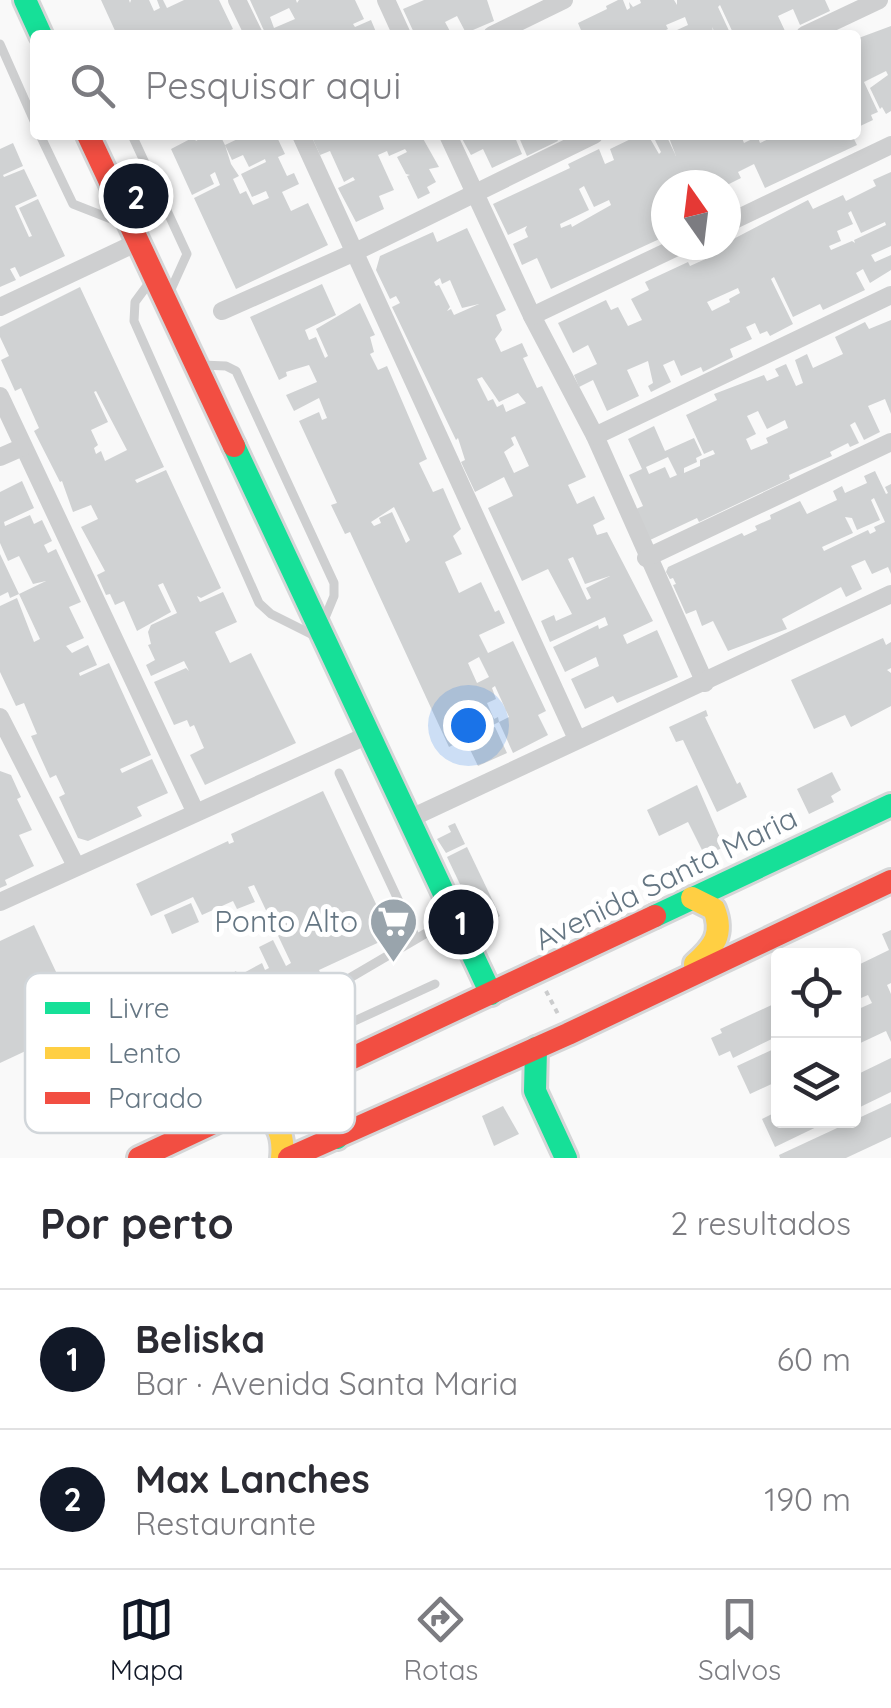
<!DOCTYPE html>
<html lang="pt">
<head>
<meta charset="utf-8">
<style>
	:root { --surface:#fff; --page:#f2f2f3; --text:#2b2b33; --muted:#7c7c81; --line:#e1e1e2; --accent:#111827 }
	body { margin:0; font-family:Quicksand,sans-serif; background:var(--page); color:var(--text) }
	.controls { position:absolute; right:30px; bottom:30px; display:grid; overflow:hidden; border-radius:10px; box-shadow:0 5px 15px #0003 }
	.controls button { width:90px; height:90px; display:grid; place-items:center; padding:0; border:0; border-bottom:2px solid var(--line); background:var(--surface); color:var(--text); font:50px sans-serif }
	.compass { position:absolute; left:651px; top:170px; width:90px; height:90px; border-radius:50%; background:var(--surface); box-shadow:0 5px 15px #0003; rotate:346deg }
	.you { position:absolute; left:468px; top:725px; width:35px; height:35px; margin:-25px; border:8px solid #fff; border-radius:50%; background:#1a73e8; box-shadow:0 0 0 15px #1a73e833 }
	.badge { display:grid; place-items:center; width:65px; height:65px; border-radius:50%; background:var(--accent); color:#fff; font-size:32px; font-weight:700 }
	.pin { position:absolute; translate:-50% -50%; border:5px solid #fff; box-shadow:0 2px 10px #0006 }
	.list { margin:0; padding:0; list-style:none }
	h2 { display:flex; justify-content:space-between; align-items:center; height:130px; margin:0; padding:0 40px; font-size:42px }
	h2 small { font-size:32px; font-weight:400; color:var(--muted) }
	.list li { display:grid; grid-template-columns:65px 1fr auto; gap:30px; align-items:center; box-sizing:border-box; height:140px; padding:0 40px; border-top:2px solid var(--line) }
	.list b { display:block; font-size:38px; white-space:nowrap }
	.list p { margin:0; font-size:32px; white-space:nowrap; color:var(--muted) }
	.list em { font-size:32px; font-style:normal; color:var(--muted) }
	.icon { flex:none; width:55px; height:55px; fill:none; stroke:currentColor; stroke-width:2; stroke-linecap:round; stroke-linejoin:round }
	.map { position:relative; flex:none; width:891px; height:1158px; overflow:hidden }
	.search { position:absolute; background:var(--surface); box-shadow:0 5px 15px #0003; left:30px; right:30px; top:30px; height:110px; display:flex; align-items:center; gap:25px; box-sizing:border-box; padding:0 35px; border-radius:10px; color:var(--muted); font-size:38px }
	.sheet { height:410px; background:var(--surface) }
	nav { display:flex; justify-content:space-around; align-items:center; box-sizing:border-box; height:140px; border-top:2px solid var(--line); background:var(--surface); font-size:28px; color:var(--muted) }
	nav a { display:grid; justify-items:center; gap:5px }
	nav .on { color:var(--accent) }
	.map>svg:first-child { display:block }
	.building { fill:#d0d2d3; fill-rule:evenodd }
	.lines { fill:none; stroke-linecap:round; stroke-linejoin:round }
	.fast-casing { stroke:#d5d6d7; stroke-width:28 }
	.slow-casing { stroke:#d5d6d7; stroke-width:28 }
	.jam-casing { stroke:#d5d6d7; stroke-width:28 }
	.path { stroke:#cbcccd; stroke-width:4; stroke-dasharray:5 5; stroke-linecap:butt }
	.lane { stroke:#cecfd0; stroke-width:9 }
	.street { stroke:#cecfd0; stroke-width:18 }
	.fast { stroke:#16e098; stroke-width:22 }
	.slow { stroke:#ffcf43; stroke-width:22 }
	.jam { stroke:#f24e42; stroke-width:22 }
	.labels { text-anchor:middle; stroke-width:10; stroke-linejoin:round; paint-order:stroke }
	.street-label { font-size:30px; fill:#657683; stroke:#fff }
	.poi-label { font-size:30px; fill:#657683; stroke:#fff; text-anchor:end }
	.key { fill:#fff; stroke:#d1d6da; stroke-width:2.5 }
	.key-label { font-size:28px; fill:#657683 }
</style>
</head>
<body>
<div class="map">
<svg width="891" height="1158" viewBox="0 0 891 1158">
	<rect width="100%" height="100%" fill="#f9f9f9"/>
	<!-- building -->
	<g class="building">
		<polygon points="101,0 129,0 130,3 131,0 149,0 154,11 160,8 157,0 163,0 167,8 184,0 219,0 233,29 220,35 117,35"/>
		<path d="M250 0H296L297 3 299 0H355L364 19 353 24 355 27 371 20 376 32 369 35H266ZM289 8 295 19 274 28 270 17Z"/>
		<polygon points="424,0 487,0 494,21 466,33 457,16 445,22 452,35 438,35 437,31 415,35 403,9"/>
		<polygon points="618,0 623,0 627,10 630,8 629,2 633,7 641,3 640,0 674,0 677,5 677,0 825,0 830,11 800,25 793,9 778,16 785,31 777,35 734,35 720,5 718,7 731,35 716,35 712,27 714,35 666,35 688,25 685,17 666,25 668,29 656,35 583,35 578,23 607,9 606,6"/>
		<polygon points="891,26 891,111 886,114 882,107 880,109 870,88 888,75 886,71 864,82 878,112 871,115 873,120 856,128 856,64 861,61 859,56 856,57 856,39"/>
		<path d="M199 135H220L225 145 246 135H276L285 154 278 157 287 176 294 173 299 184 282 192 291 211 308 203 328 245 236 289 194 198 220 185 215 172 210 175 214 184 192 195 171 149 194 137 196 141 201 138ZM225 145 232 160 243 155 249 167 265 159 266 162 241 174 252 197 266 191 269 198 253 205 246 191 240 194 233 179 239 176 231 164Z"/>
		<polygon points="311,135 421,135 439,167 429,169 436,182 427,187 430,193 418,199 407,176 410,175 406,174 397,157 407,152 405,149 389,156 387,151 378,155 394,190 379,196 384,209 356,222 338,188 355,180 353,177 344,182 330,151 320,155"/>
		<polygon points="460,135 514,135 522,154 492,168 483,149 471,155"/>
		<polygon points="518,135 555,135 558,141 527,156"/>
		<path d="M639 135H648L659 154 661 152 655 140 666 135 676 156 668 135H750L742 138 744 143 752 139 751 135H757L760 143 773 137 772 135H852L857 145 765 188 754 164 738 172 741 178 727 185 735 203 726 207V185H666V236L551 289 537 258 522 265 513 244 528 237 525 230 527 226 508 235 493 204 570 168 568 164 599 149 605 164 614 160 610 149ZM584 186 594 207 609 200 611 205 572 227 571 224 561 228 560 224 589 210 579 189Z"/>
		<polygon points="13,143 23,166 3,175 4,177 24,169 37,196 15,206 29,237 32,236 19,208 38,199 65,256 20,277 15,267 10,269 16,280 0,287 0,149"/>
		<path d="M891 172V246L871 255 875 262 891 255V270L870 283 863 269 856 273 865 290 823 310 820 304 793 317 774 277 771 279 793 324 770 336 767 331 760 334 755 323 746 327 752 339 730 349 733 357 703 372 701 367 681 376 674 360 663 365 671 382 651 392 648 386 653 383 648 361 627 370 639 396 607 411 593 380 579 387 574 375 597 364 588 345 573 353 558 323 606 300 611 310 618 307 628 326 642 320 631 299 649 290 645 282 688 262 690 266 721 252 718 247 808 200 813 209 843 195 846 201 876 186 873 180ZM851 211 861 233 885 222 886 225 854 240 855 243 852 241 831 250 829 246 841 241 837 231 853 224 848 213ZM738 288 740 293 729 299 730 302 712 311 707 302Z"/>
		<path d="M467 228 506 310 496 315 502 330 495 339 501 352 522 343 528 356 523 358 537 388 542 386 586 477 568 485 577 504 594 496 605 519 593 525 597 535 607 532 653 621 623 635 627 644 657 630 678 677 617 703 613 696 585 709 571 679 599 666 596 657 565 672 553 647 598 625 599 629 608 625 605 617 550 642 541 621 554 615 556 621 572 614 548 569 522 581 488 508 513 496 504 477 475 492 461 462 465 460 458 438 456 440 392 307 400 303 396 296 390 299 376 270 380 256 433 232 437 242ZM440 278 442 284 450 280 462 308 479 304 454 315 451 309 447 311 450 307 439 285 436 286 434 282ZM482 377 499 402 518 393 526 403 506 412 503 404 497 407 493 399 488 401 477 379ZM515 436 529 466 514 473 504 452 514 445 511 438ZM573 557 585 584 610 576 586 588 591 598 587 600 568 559Z"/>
		<path d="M322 284 336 315 305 330 309 340 316 337 325 358 328 356 316 329 360 303 375 335 370 337 374 352 370 354 378 370 387 366 427 459 419 463 433 492 443 488 461 529 453 536 462 554 445 562 459 593 481 582 495 612 499 610 505 623 479 635 488 653 513 641 546 711 538 715 548 735 513 753 499 722 483 730 495 727 507 753 478 766 465 739 449 747 350 532 345 534 331 505 337 503 299 421 319 412 322 420 327 418 319 398 294 411 286 395 317 382 309 365 286 372 287 376 279 380 250 317ZM394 507 410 540 406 543 392 512 379 518 381 523 374 526 371 522ZM479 657 489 677 477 683 468 663ZM495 686 509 717 499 722 498 717 494 719 487 703 496 699 492 688Z"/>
		<path d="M80 287 164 467 135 480 137 483 166 470 221 588 201 598 197 596 200 602 223 592 237 622 215 632 230 663 251 653 296 743 205 785 190 755 204 748 194 725 190 727 187 720 174 725 154 682 186 668 189 671 184 661 151 676 146 665 155 660 148 645 151 644 148 632 151 625 177 613 163 583 158 585 171 612 137 631 124 601 115 605 110 594 106 595 97 575 105 571 81 527 98 519 91 505 73 512 62 481 60 482 34 431 39 428 21 388 15 391 1 360 9 356 0 337V327ZM96 391 127 450 105 461 101 451 96 454 94 448 98 445 91 430 108 422 94 392Z"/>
		<path d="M891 320V414L885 399 868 406 880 432 864 440 855 422 850 425 859 443 850 447 848 443 830 452 832 456 789 475 790 479 699 522 697 518 650 540 636 509 643 506 629 475 642 469 628 439 654 426 665 451 694 438 702 455 696 458 697 462 684 468V473L700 466V460L715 454 713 450 704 454 686 415 717 400 714 394 764 375 767 381 779 376 775 369 786 364 796 386 803 383 795 360 807 354 813 368 843 354 835 337 865 322 869 329ZM758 411 767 429 785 420 788 428 766 438 768 443 751 450 746 439 756 434 747 416ZM668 457 677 475 670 478 665 467 649 474 646 467Z"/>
		<path d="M875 471 886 494 888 493 885 487 891 484V574L888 567 872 574 865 560 851 566 862 589 846 597 841 587 782 619 787 629 728 651 713 621 702 626 696 610 686 614 673 585 676 584 673 578 670 579 666 572 668 567 742 533 744 536 757 530 755 526 771 519 770 515 800 501 807 514 837 500 833 491 842 486 845 493 867 483 864 476ZM874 498 885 522 874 527 876 531 870 534 868 530 824 551 822 547 853 533 845 517 852 518 857 530 880 520 871 500Z"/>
		<polygon points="22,481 34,508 4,522 5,526 30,515 34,524 42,520 52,541 44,545 48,553 56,549 81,602 69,607 84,638 66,646 72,653 88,645 97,665 79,673 80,676 109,663 151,755 120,769 122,773 152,759 168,793 137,807 142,816 88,841 78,838 59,797 65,794 56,775 50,778 31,736 37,734 24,703 16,706 0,672 0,606 17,598 34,642 40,639 19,594 46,581 33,584 19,556 8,561 0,543 0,492"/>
		<polygon points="0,554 19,594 10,598 8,592 0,596"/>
		<polygon points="883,638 886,645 891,642 891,668 887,670 891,673 891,706 851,727 845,715 814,729 791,680"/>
		<polygon points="706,710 708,716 705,717 737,784 740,782 747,797 717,812 683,740 676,742 669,727"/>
		<polygon points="0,771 11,775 21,797 17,799 32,830 19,835 34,866 5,880 7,885 0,888"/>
		<polygon points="832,772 841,790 831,796 834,802 809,814 797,789"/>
		<polygon points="697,785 724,847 705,856 688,822 659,836 647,810"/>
		<polygon points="323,791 384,921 379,923 386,939 319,970 331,997 306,1008 319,1035 271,1059 228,976 236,971 238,976 262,963 265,970 269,968 259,947 273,940 286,966 291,963 254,885 248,887 255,902 237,909 233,901 202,915 193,897 151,916 136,884 228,841 229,844 234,842 231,834"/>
		<polygon points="455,823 465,844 446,853 437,839 451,832 448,826"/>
		<polygon points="467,847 500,916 480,926 447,857"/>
		<polygon points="191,903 199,922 172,934 164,915"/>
		<polygon points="34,925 81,1025 0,1063 0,941"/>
		<polygon points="891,930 891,983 887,985 891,994 891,1042 886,1031 854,1046 854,1011 872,1003 868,995 854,1001 854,967 889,950 882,934"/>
		<polygon points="778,1002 778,1036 733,1058 730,1051 719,1056 711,1038 722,1033 720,1029"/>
		<polygon points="778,1047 778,1081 750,1094 737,1066"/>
		<polygon points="891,1058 891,1092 854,1110 854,1076"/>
		<polygon points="891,1103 891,1137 846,1158 780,1158 779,1155"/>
		<polygon points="503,1106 519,1134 494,1146 482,1116"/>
		<polygon points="778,1111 778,1120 831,1120 775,1147 762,1119"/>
	</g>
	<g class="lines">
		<defs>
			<g id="fast">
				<polyline points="25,0 41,35"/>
				<polyline points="234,446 491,994"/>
				<polyline points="655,916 891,805"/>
				<polyline points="536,1048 535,1091 566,1158"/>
				<path d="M315 1076C308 1103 315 1121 337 1138"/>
			</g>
			<g id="slow">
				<path d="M692 898 714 909C724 934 714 947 695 964"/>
				<path d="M253 1104C275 1117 285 1132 282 1158"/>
			</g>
			<g id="jam">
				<polyline points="88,135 234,446"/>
				<polyline points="139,1158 655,916"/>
				<polyline points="289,1158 568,1034 891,881"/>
			</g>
		</defs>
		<!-- fast casing -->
		<use href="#fast" class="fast-casing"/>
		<!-- slow casing -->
		<use href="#slow" class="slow-casing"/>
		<!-- jam casing -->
		<use href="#jam" class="jam-casing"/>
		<!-- path -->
		<polyline class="path" points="546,991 558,1014"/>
		<!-- lane -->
		<g class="lane">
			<polyline points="0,44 35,123"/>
			<polyline points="40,135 73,204 124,224"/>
			<polyline points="132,135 187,254 168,296"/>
			<polyline points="152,279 135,302 134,321 259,603 271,614 317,637"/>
			<polyline points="202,365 226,366 236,371 334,583 334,596 322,625"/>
			<polyline points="339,773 416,938"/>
			<polyline points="348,1024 435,984"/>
			<polyline points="349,1057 348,979 452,918"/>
		</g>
		<!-- street -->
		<g class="street">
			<polyline points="237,0 254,35"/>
			<polyline points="386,0 402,35"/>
			<polyline points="492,35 564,0"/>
			<polyline points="805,35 879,0"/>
			<polyline points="301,135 577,739"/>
			<polyline points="448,135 532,316 595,436 705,683"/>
			<polyline points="726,224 891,145"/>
			<polyline points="0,307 138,242"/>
			<polyline points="222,311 355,252 594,135"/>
			<polyline points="532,316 681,245"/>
			<polyline points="0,396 195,811"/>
			<polyline points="595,436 891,295"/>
			<polyline points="0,457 23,447"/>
			<polyline points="646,558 891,442"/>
			<polyline points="0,717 76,866"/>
			<polyline points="409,819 891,594"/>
			<polyline points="0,902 368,735"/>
		</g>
		<!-- fast -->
		<use href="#fast" class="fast"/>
		<!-- slow -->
		<use href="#slow" class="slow"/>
		<!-- jam -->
		<use href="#jam" class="jam"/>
	</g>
	<!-- icons -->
	<defs>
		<symbol id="supermarket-pin" viewBox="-11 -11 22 30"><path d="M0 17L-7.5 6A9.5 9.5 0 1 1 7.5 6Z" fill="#99a4ac" stroke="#fff"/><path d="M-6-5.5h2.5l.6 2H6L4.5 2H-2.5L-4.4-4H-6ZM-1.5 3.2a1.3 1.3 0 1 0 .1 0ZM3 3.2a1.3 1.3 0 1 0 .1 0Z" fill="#fff"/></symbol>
	</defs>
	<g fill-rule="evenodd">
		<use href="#supermarket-pin" x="366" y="894" width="55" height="75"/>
	</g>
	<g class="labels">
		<!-- street labels -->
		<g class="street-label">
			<text transform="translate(666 879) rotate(-26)" y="10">Avenida Santa Maria</text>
		</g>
		<!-- poi labels -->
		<g class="poi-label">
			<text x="358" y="932">Ponto Alto</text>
		</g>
	</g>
	<!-- legend -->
	<rect x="25" y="973" width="330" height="160" rx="15" class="key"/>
	<rect x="45" y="1002" width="45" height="12" fill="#16e098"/>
	<rect x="45" y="1047" width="45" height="12" fill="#ffcf43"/>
	<rect x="45" y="1092" width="45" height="12" fill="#f24e42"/>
	<g class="key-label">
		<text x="108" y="1018">Livre</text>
		<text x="108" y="1063">Lento</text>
		<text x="108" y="1108">Parado</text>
	</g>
</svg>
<div class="controls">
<button><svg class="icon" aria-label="locate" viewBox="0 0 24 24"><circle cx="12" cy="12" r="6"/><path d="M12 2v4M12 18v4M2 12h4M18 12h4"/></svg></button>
<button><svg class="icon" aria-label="layers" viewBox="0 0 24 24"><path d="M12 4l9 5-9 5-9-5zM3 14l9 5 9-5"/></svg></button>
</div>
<svg class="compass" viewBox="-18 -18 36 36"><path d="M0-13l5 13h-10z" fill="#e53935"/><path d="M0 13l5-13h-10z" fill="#7c7c81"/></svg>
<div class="you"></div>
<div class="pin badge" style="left:461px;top:922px">1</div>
<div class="pin badge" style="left:136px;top:196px">2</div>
<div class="search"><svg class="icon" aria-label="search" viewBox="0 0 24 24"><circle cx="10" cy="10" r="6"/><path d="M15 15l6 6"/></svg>Pesquisar aqui</div>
</div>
<section class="sheet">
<h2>Por perto<small>2 resultados</small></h2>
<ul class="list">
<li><span class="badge">1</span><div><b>Beliska</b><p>Bar · Avenida Santa Maria</p></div><em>60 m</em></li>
<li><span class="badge">2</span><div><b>Max Lanches</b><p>Restaurante</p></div><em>190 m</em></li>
</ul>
</section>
<nav>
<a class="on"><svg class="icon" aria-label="map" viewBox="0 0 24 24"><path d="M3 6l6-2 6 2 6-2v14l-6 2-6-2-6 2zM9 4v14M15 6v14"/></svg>Mapa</a>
<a><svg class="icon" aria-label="directions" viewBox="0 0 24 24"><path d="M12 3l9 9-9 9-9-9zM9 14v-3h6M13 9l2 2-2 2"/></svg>Rotas</a>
<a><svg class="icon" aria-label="saved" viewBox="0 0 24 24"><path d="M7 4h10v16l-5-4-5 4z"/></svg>Salvos</a>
</nav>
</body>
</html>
